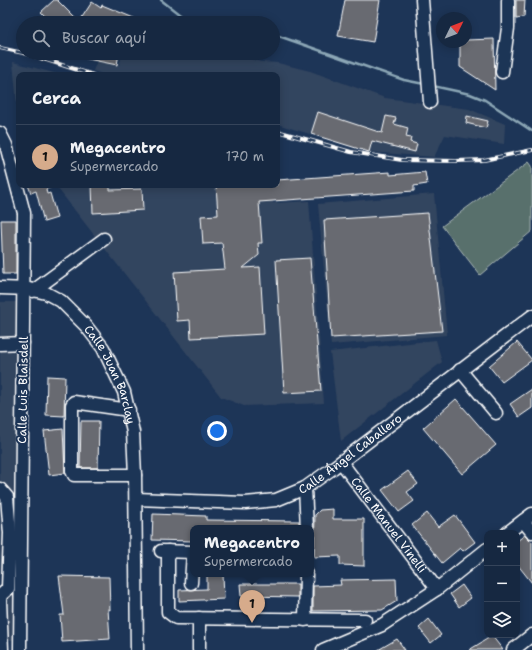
<!DOCTYPE html>
<html lang="es">
<head>
<meta charset="utf-8">
<style>
	:root { --surface:#162841; --page:#23344c; --text:#f1f3f6; --muted:#9ea6b1; --line:#35445a; --accent:#d6ab8b }
	body { margin:0; font-family:"Shantell Sans",sans-serif; background:var(--page); color:var(--text) }
	.controls { position:absolute; right:12px; bottom:12px; display:grid; overflow:hidden; border-radius:8px; box-shadow:0 2px 10px #0003 }
	.controls button { width:36px; height:36px; display:grid; place-items:center; padding:0; border:0; border-bottom:1px solid var(--line); background:var(--surface); color:var(--text); font:20px sans-serif }
	.compass { position:absolute; left:436px; top:12px; width:36px; height:36px; border-radius:50%; background:var(--surface); box-shadow:0 2px 10px #0003; rotate:47deg }
	.you { position:absolute; left:217px; top:431px; width:14px; height:14px; margin:-10px; border:3px solid #fff; border-radius:50%; background:#1a73e8; box-shadow:0 0 0 6px #1a73e833 }
	.badge { display:grid; place-items:center; width:26px; height:26px; border-radius:50%; background:var(--accent); color:#111; font-size:13px; font-weight:700 }
	.pin { position:absolute; translate:-50% -33px; filter:drop-shadow(0 1px 2px #0008) }
	.pin::after { content:''; position:absolute; top:21px; width:14px; height:12px; background:inherit; clip-path:polygon(0 0,100% 0,50% 100%) }
	.popup { position:absolute; left:190px; top:525px; width:124px; height:52px; box-sizing:border-box; display:grid; place-content:center; border-radius:8px; background:var(--surface); filter:drop-shadow(0 1px 3px #0005); font-size:13px; white-space:nowrap; color:var(--muted) }
	.popup b { font-size:15px; color:var(--text) }
	.popup::after { content:''; position:absolute; left:50%; top:100%; margin-left:-8px; border:8px solid transparent; border-top-color:var(--surface) }
	.list { margin:0; padding:0; list-style:none }
	h2 { display:flex; justify-content:space-between; align-items:center; height:52px; margin:0; padding:0 16px; font-size:17px }
	h2 small { font-size:13px; font-weight:400; color:var(--muted) }
	.list li { display:grid; grid-template-columns:26px 1fr auto; gap:12px; align-items:center; box-sizing:border-box; height:64px; padding:0 16px; border-top:1px solid var(--line) }
	.list b { display:block; font-size:15px; white-space:nowrap }
	.list p { margin:0; font-size:13px; white-space:nowrap; color:var(--muted) }
	.list em { font-size:13px; font-style:normal; color:var(--muted) }
	.icon { flex:none; width:22px; height:22px; fill:none; stroke:currentColor; stroke-width:2; stroke-linecap:round; stroke-linejoin:round }
	.map { position:relative; flex:none; width:532px; height:650px; overflow:hidden }
	.search { position:absolute; background:var(--surface); box-shadow:0 2px 10px #0003; left:16px; top:16px; width:264px; height:44px; display:flex; align-items:center; gap:10px; box-sizing:border-box; padding:0 14px; border-radius:22px; color:var(--muted); font-size:15px }
	.panel { position:absolute; background:var(--surface); box-shadow:0 2px 10px #0003; left:16px; top:72px; width:264px; height:116px; border-radius:8px }
	.map>svg:first-child { display:block }
	.built { fill:#33455f }
	.green { fill:#58706c; stroke:#acb8b6 }
	.lines { fill:none; stroke-linecap:round; stroke-linejoin:round }
	.stream { stroke:#8ca7b6; stroke-width:2.5 }
	.building { fill:#676a71; stroke:#fff }
	.minor-casing { stroke:#fff; stroke-width:15 }
	.minor { stroke:#1d3557; stroke-width:12 }
	.rail-casing { stroke:#fff; stroke-width:4 }
	.rail { stroke:#1d3557; stroke-width:2.5; stroke-dasharray:8; stroke-linecap:butt }
	.labels { text-anchor:middle; stroke-width:4; stroke-linejoin:round; paint-order:stroke }
	.street-label { font-size:12px; fill:#fff; stroke:#1d3557 }
</style>
</head>
<body>
<div class="map">
<svg width="532" height="650" viewBox="0 0 532 650">
	<rect width="100%" height="100%" fill="#1d3557"/>
	<filter id="ink" filterUnits="userSpaceOnUse"><feTurbulence type="fractalNoise" baseFrequency=".025" numOctaves="2"/><feDisplacementMap in="SourceGraphic" scale="8" xChannelSelector="R" yChannelSelector="G"/><feConvolveMatrix kernelMatrix="1 2 1 2 8 2 1 2 1" color-interpolation-filters="sRGB"/></filter>
	<g filter="url(#ink)">
		<!-- built -->
		<g class="built">
			<polygon points="123,53 229,53 261,62 278,63 310,71 385,98 469,109 505,124 504,144 445,135 434,157 369,152 277,124 277,75 106,75 93,71 97,61 119,65"/>
			<polygon points="13,62 61,75 19,75 19,126"/>
			<polygon points="55,185 272,185 273,203 309,201 324,403 244,406 221,397"/>
			<polygon points="434,194 447,335 331,345 318,204"/>
			<polygon points="0,302 17,302 16,640 0,640"/>
			<polygon points="436,340 442,362 341,441 330,352"/>
		</g>
		<!-- green -->
		<polygon class="green" points="529,162 532,166 532,231 480,275 442,226"/>
		<g class="lines">
			<!-- stream -->
			<g class="stream">
				<polyline points="161,0 184,18 216,19 233,23"/>
				<polyline points="273,34 404,80 424,84"/>
				<polyline points="433,86 470,94 485,100 532,131"/>
			</g>
		</g>
		<!-- building -->
		<g class="building">
			<polygon points="54,0 57,0 79,22 92,2 101,8 102,5 146,23 52,23 41,12"/>
			<polygon points="345,0 380,0 373,42 338,36"/>
			<polygon points="516,0 525,0 524,17 516,18"/>
			<polygon points="494,39 495,90 460,67 460,42 466,42 466,40"/>
			<polygon points="74,53 119,53 117,65 73,56"/>
			<polygon points="318,112 382,133 386,116 396,118 394,124 408,128 406,137 411,138 410,142 417,144 415,152 372,141 369,152 311,134"/>
			<polygon points="467,116 488,121 486,128 466,123"/>
			<polygon points="390,172 390,175 425,172 427,184 414,186 414,191 259,202 262,243 258,243 259,255 243,268 260,267 264,334 191,338 190,320 177,321 174,272 225,269 222,243 203,244 201,216 218,215 216,185 277,185 277,180"/>
			<polygon points="28,185 52,185 53,187 46,189 47,194 50,193 57,218 44,222 36,191 31,193"/>
			<polygon points="92,185 110,185 110,190 142,189 143,210 93,213"/>
			<polygon points="428,213 442,331 331,338 324,220"/>
			<polygon points="1,220 16,220 16,274 3,274"/>
			<polygon points="310,258 321,391 284,393 276,260"/>
			<polygon points="517,342 532,360 502,382 489,366"/>
			<polygon points="47,376 65,377 64,416 46,415"/>
			<polygon points="532,389 532,408 519,417 510,404"/>
			<polygon points="456,399 496,445 462,474 423,428"/>
			<polygon points="81,421 99,421 98,468 80,468"/>
			<polygon points="63,429 65,473 49,475 44,431"/>
			<polygon points="408,471 418,484 407,492 414,501 399,512 382,490"/>
			<polygon points="333,509 333,519 364,519 364,566 340,565 340,556 314,557 315,515 320,510"/>
			<polygon points="427,513 438,527 455,515 475,542 463,551 460,548 442,563 412,525"/>
			<polygon points="153,514 206,516 206,520 299,521 299,528 193,528 193,541 152,540"/>
			<polygon points="525,535 532,542 532,583 517,564 517,541"/>
			<polygon points="207,574 223,574 224,599 179,601 179,590 207,589"/>
			<polygon points="59,576 109,577 110,610 108,609 110,639 62,642 60,615 64,615"/>
			<polygon points="396,579 397,601 382,610 313,611 313,586 341,585 340,580"/>
			<polygon points="240,584 298,584 298,597 241,596"/>
			<polygon points="462,585 471,598 459,607 450,594"/>
			<polygon points="429,619 441,635 431,643 419,628"/>
			<polygon points="492,636 503,650 469,650"/>
			<polygon points="397,639 405,650 378,650"/>
		</g>
		<g class="lines">
			<defs>
				<g id="minor">
					<polyline points="422,0 430,102"/>
					<polyline points="502,72 508,28 508,0"/>
					<polyline points="0,133 6,145 24,213 20,650"/>
					<path id="s1" d="M0 288 29 289 46 293 61 301 86 326 103 348 124 392 133 432 135 475 137 650"/>
					<polyline points="33,291 104,239"/>
					<polyline points="0,344 23,343"/>
					<polyline points="460,370 496,413"/>
					<polyline points="129,410 74,402 72,405 72,471 74,475 135,475"/>
					<path id="s2" d="M341 462 437 589"/>
					<polyline points="305,488 307,528"/>
					<polyline points="0,489 7,497 10,533 8,589 1,595 0,600 2,650"/>
					<path id="s3" d="M136 499 245 503 276 500 305 488 333 468 532 316"/>
					<polyline points="523,521 532,532"/>
					<polyline points="507,533 532,514"/>
					<polyline points="161,551 193,552"/>
					<polyline points="168,551 168,612 176,618 365,620"/>
					<polyline points="191,583 193,552"/>
					<polyline points="199,618 199,650"/>
					<polyline points="305,620 306,574"/>
					<polyline points="323,650 382,625 437,589 487,549"/>
					<polyline points="513,650 532,635"/>
				</g>
			</defs>
			<!-- minor casing -->
			<use href="#minor" class="minor-casing"/>
			<!-- minor -->
			<use href="#minor" class="minor"/>
			<defs>
				<g id="rail">
					<polyline points="0,48 28,54 93,75"/>
					<polyline points="277,131 351,152 402,160 456,161 484,160 532,150"/>
				</g>
			</defs>
			<!-- rail casing -->
			<use href="#rail" class="rail-casing"/>
			<!-- rail -->
			<use href="#rail" class="rail"/>
		</g>
	</g>
	<g class="labels">
		<!-- street labels -->
		<g class="street-label">
			<text dy="4" stroke="none"><textPath href="#s1" startOffset="154">Calle Juan Barclay</textPath></text>
			<text transform="translate(23 390) rotate(-89)" y="4">Calle Luis Blaisdell</text>
			<text dy="4" stroke="none"><textPath href="#s3" startOffset="228">Calle Ángel Caballero</textPath></text>
			<text dy="4" stroke="none"><textPath href="#s2" startOffset="79">Calle Manuel Vinelli</textPath></text>
		</g>
	</g>
</svg>
<div class="controls">
<button>+</button>
<button>−</button>
<button><svg class="icon" aria-label="layers" viewBox="0 0 24 24"><path d="M12 4l9 5-9 5-9-5zM3 14l9 5 9-5"/></svg></button>
</div>
<svg class="compass" viewBox="-18 -18 36 36"><path d="M0-13l5 13h-10z" fill="#e53935"/><path d="M0 13l5-13h-10z" fill="#9ea6b1"/></svg>
<div class="you"></div>
<div class="pin badge" style="left:252px;top:623px">1</div>
<div class="popup"><b>Megacentro</b>Supermercado</div>
<div class="search"><svg class="icon" aria-label="search" viewBox="0 0 24 24"><circle cx="10" cy="10" r="6"/><path d="M15 15l6 6"/></svg>Buscar aquí</div>
<section class="panel">
<h2>Cerca<small></small></h2>
<ul class="list">
<li><span class="badge">1</span><div><b>Megacentro</b><p>Supermercado</p></div><em>170 m</em></li>
</ul>
</section>
</div>
</body>
</html>
